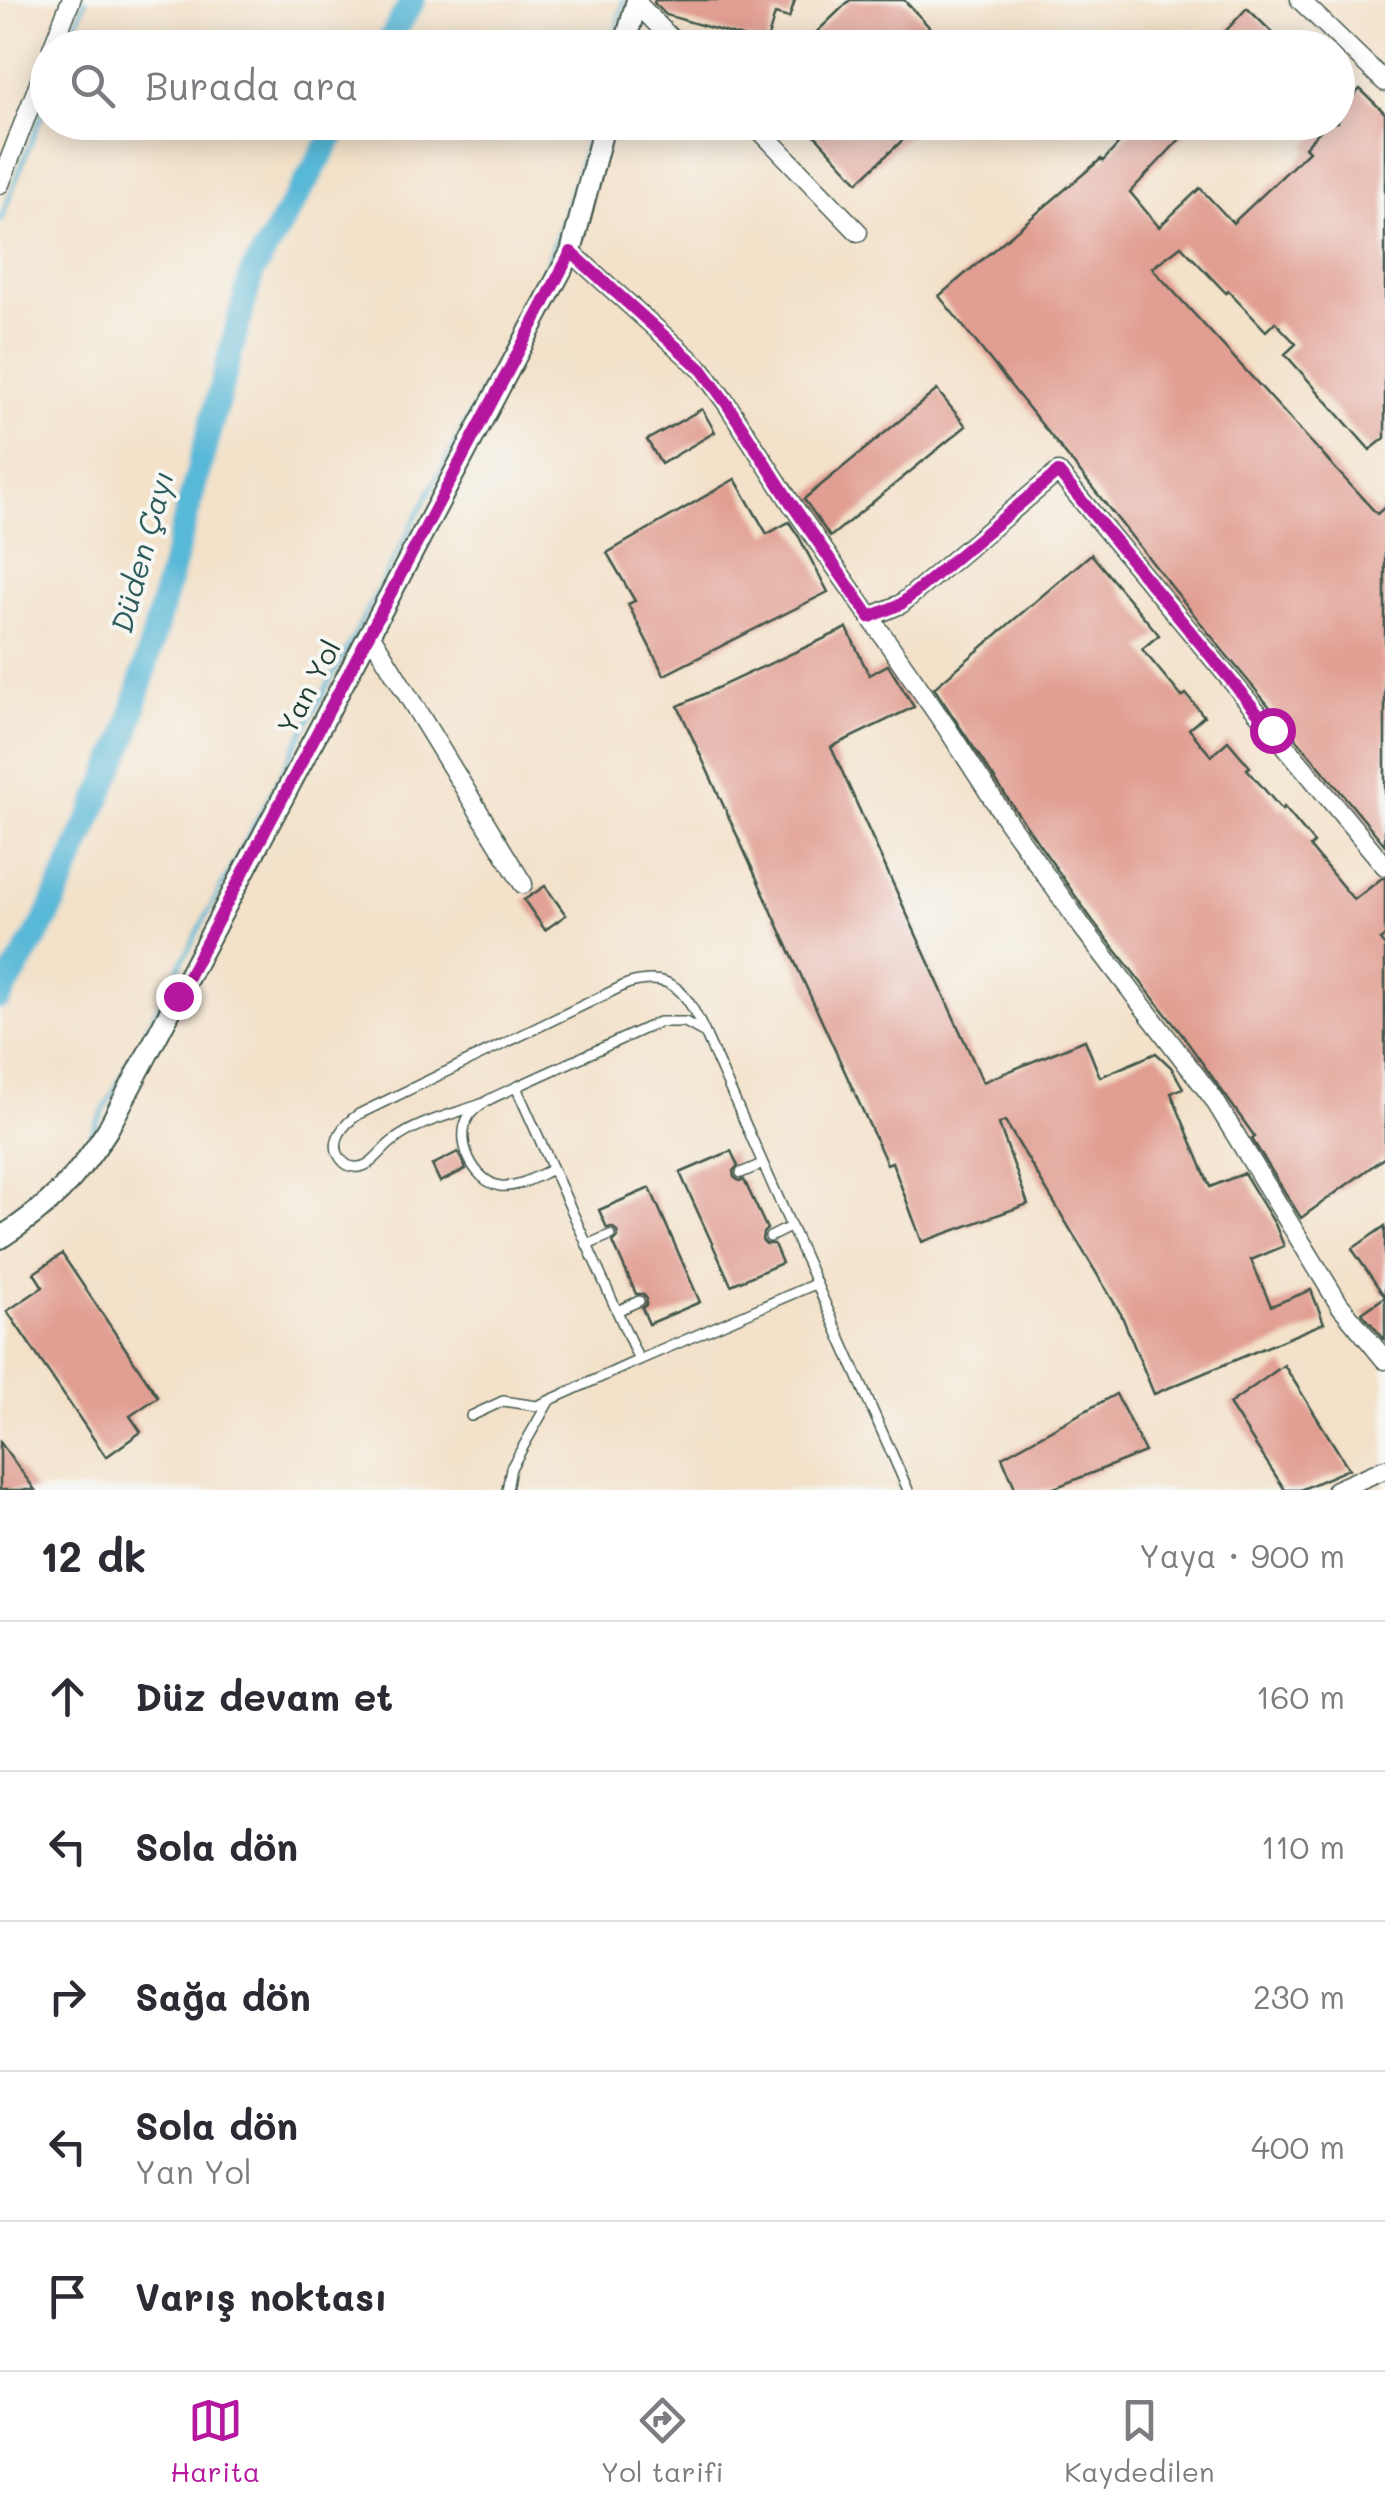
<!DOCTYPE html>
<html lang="tr">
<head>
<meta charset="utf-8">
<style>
	:root { --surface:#fff; --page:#f2f2f3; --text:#2b2b33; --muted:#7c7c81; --line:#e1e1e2; --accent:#b5179e }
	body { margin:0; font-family:Mali,sans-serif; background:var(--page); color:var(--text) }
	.stop { position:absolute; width:30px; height:30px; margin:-22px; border:8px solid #b5179e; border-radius:50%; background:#fff }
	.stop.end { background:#b5179e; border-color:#fff; box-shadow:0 2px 10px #0008 }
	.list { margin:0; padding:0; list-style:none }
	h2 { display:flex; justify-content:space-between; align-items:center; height:130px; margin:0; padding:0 40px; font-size:42px }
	h2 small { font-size:32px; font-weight:400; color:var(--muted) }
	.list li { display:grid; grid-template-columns:65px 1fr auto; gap:30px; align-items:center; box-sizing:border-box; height:150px; padding:0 40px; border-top:2px solid var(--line) }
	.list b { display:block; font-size:38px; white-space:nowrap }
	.list p { margin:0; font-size:32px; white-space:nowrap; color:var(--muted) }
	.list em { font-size:32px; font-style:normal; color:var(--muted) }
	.icon { flex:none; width:55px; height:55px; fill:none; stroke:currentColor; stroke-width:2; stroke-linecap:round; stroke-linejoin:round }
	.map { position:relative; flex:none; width:1385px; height:1490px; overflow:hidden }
	.search { position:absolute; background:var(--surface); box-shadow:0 5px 25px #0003; left:30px; right:30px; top:30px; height:110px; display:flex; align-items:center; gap:25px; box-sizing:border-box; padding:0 35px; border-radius:55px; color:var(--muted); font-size:38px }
	.sheet { height:880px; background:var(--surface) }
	nav { display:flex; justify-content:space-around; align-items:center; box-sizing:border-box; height:140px; border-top:2px solid var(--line); background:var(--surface); font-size:28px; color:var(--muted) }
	nav a { display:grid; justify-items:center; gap:5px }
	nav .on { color:var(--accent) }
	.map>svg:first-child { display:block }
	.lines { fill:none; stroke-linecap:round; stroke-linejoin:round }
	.stream { stroke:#59b8d7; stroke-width:4 }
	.river { stroke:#59b8d7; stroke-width:25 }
	.building { fill:#e19e92 }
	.service-casing { stroke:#3f564a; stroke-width:12 }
	.minor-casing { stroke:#3f564a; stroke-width:21 }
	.tertiary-casing { stroke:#3f564a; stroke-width:24 }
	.service { stroke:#fff; stroke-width:9 }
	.minor { stroke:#fff; stroke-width:18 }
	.tertiary { stroke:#fff; stroke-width:20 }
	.route { stroke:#b5179e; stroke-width:12 }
	.labels { text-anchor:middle; stroke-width:8; stroke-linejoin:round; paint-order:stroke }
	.street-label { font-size:28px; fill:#1f3d34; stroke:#f6f6f2 }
	.water-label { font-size:30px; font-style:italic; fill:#2e5c5d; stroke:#f6f6f2 }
</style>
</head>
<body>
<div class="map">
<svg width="1385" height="1490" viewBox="0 0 1385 1490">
	<rect width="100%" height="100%" fill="#f6f6f2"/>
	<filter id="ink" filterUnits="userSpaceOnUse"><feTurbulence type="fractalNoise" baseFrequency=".01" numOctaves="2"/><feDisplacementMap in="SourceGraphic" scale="20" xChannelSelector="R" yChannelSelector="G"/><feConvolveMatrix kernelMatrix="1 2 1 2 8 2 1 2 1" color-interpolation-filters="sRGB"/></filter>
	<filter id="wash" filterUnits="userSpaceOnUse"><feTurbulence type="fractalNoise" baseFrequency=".0048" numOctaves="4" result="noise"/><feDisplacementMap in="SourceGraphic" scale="40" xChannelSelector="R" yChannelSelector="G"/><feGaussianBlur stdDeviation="2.25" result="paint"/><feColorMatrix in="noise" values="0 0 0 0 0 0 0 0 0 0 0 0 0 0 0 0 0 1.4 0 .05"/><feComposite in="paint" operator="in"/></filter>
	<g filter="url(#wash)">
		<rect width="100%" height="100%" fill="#f3e1c9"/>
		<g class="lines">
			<!-- stream -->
			<g class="stream">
				<polyline points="67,48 86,0"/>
				<polyline points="611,48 624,0"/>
				<polyline points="0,221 48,99"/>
				<path d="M87 1142 530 301C558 243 575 184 592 122"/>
			</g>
			<!-- river -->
			<g class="river">
				<polyline points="385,48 413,0"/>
				<polyline points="0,997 47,918 127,734 252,273 341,122"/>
			</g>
		</g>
		<g id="blocks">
			<!-- building -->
			<g class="building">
				<polygon points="655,0 795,0 789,18 775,14 766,44 666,15 654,3"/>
				<polygon points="850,0 904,0 949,48 800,48"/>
				<polygon points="1247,8 1277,37 1267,48 1210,48"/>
				<polygon points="1360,89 1385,113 1385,438 1370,450 1285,354 1296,344 1275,322 1266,331 1228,291 1226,293 1181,246 1152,268 1377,514 1385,507 1385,845 1224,652 939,296 1101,159 1103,161 1139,122 1196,122 1130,192 1159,227 1200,188 1233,223 1309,151 1305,147 1328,122 1338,122 1338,112"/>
				<polygon points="803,122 922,122 858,182"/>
				<polygon points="937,390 966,426 830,537 804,499"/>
				<polygon points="702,409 715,432 661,464 647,440"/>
				<polygon points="735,479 767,534 789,522 799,537 828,592 664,675 628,604 635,601 607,553"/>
				<polygon points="1091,554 1159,635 1142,649 1182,697 1186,694 1204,716 1189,729 1211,756 1228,741 1250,767 1247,769 1282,810 1284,807 1314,843 1310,847 1354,900 1382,878 1385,878 1385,936 1380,940 1385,946 1385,1157 1301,1218 1252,1139 1255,1137 1183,1036 1093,921 1018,814 934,688"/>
				<polygon points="847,628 869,675 888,665 914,707 831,747 983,1082 1085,1040 1100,1077 1156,1053 1171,1067 1183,1088 1171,1093 1210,1187 1244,1173 1275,1224 1284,1246 1251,1260 1271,1306 1311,1290 1324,1323 1154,1394 1121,1314 1005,1121 999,1124 1028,1204 922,1242 892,1162 887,1164 678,706"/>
				<polygon points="545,886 566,915 545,930 524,900"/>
				<polygon points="731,1151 738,1166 733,1171 734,1177 739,1181 744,1180 767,1229 763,1233 762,1240 766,1244 774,1244 782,1263 731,1285 680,1173"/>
				<polygon points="458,1152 466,1169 440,1182 432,1165"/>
				<polygon points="650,1188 700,1302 649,1324 642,1308 646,1305 647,1299 643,1294 636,1294 613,1242 618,1237 617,1231 612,1227 607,1228 599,1210"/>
				<polygon points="1385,1226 1385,1297 1352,1249"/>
				<polygon points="62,1254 158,1397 130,1416 141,1432 106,1457 7,1311 43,1287 34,1273"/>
				<polygon points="1385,1297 1385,1340 1362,1313"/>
				<polygon points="1284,1365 1349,1469 1300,1490 1285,1490 1229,1404"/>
				<polygon points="1116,1394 1145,1452 1049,1490 1016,1490 1002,1457"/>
				<polygon points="0,1442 35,1490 0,1490"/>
			</g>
		</g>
	</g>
	<g filter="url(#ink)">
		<use href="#blocks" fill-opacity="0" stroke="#3f564a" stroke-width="2.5"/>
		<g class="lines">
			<defs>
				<g id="service">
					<path d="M516 1087C500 1095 480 1101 469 1116 454 1139 473 1181 500 1186 518 1188 537 1176 553 1169"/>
					<path d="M481 1104C452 1115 417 1122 393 1141 381 1149 371 1169 355 1167 349 1167 344 1163 341 1159 328 1141 345 1123 359 1114L627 984C674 970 686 993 704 1031"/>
					<polyline points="741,1173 762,1164"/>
					<polyline points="770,1237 790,1227"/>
					<polyline points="587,1245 610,1235"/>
					<polyline points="815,1284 639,1360 516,1087 659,1022 685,1022 705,1033 908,1490"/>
					<polyline points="617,1311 639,1301"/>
					<polyline points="471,1416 503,1401 537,1406 639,1360"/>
					<polyline points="507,1490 511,1468 548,1403"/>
				</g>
				<g id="minor">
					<polyline points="1300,0 1385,82"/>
					<polyline points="636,2 680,48"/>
					<polyline points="52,48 71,0"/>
					<polyline points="752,122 858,232"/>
					<polyline points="0,184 48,60"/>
					<polyline points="571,252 702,370 727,404 791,503 947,728 1008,822 1083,928 1213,1098 1339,1304 1385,1360"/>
					<polyline points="870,617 901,604 1058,472 1385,866"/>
					<polyline points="369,632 523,884"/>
					<polyline points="1336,1490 1385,1469"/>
				</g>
				<g id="tertiary">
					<polyline points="624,48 637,0"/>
					<path d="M0 1238C49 1207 77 1178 108 1129L571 252 605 122"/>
				</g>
			</defs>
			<!-- service casing -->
			<use href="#service" class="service-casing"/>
			<!-- minor casing -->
			<use href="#minor" class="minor-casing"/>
			<!-- tertiary casing -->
			<use href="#tertiary" class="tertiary-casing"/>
			<!-- service -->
			<use href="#service" class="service"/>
			<!-- minor -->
			<use href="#minor" class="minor"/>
			<!-- tertiary -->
			<use href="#tertiary" class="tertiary"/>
		</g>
	</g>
	<g class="lines" filter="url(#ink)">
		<!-- route -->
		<polyline class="route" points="178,996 571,252 702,370 727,404 791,503 870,617 901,604 1058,472 1272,730"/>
	</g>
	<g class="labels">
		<!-- street labels -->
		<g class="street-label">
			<text transform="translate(309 687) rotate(-62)" y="10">Yan Yol</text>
		</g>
		<!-- water labels -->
		<g class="water-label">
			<text transform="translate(143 552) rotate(-75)" y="10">Düden Çayı</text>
		</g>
	</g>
</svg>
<div class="stop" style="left:1272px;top:730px"></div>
<div class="stop end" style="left:178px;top:996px"></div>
<div class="search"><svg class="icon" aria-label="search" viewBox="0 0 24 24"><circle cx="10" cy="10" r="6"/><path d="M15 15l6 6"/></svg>Burada ara</div>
</div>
<section class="sheet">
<h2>12 dk<small>Yaya · 900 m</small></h2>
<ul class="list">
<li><svg class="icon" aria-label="ahead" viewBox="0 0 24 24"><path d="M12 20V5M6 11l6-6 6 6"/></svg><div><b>Düz devam et</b></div><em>160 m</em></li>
<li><svg class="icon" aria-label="left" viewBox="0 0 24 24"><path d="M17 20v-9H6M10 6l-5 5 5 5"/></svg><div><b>Sola dön</b></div><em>110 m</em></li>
<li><svg class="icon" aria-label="right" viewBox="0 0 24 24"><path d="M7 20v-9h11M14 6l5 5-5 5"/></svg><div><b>Sağa dön</b></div><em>230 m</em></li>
<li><svg class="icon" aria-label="left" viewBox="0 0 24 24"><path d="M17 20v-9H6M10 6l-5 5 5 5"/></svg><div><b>Sola dön</b><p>Yan Yol</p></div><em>400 m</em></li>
<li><svg class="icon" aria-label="arrive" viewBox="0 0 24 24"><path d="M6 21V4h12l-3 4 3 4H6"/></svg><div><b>Varış noktası</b></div></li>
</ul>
</section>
<nav>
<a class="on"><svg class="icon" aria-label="map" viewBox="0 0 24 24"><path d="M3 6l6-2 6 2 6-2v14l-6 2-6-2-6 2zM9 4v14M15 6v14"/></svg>Harita</a>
<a><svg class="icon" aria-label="directions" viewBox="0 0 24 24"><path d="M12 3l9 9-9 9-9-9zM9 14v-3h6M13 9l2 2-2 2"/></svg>Yol tarifi</a>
<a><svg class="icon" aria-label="saved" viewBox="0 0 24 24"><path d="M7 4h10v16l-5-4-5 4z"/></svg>Kaydedilen</a>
</nav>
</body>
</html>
